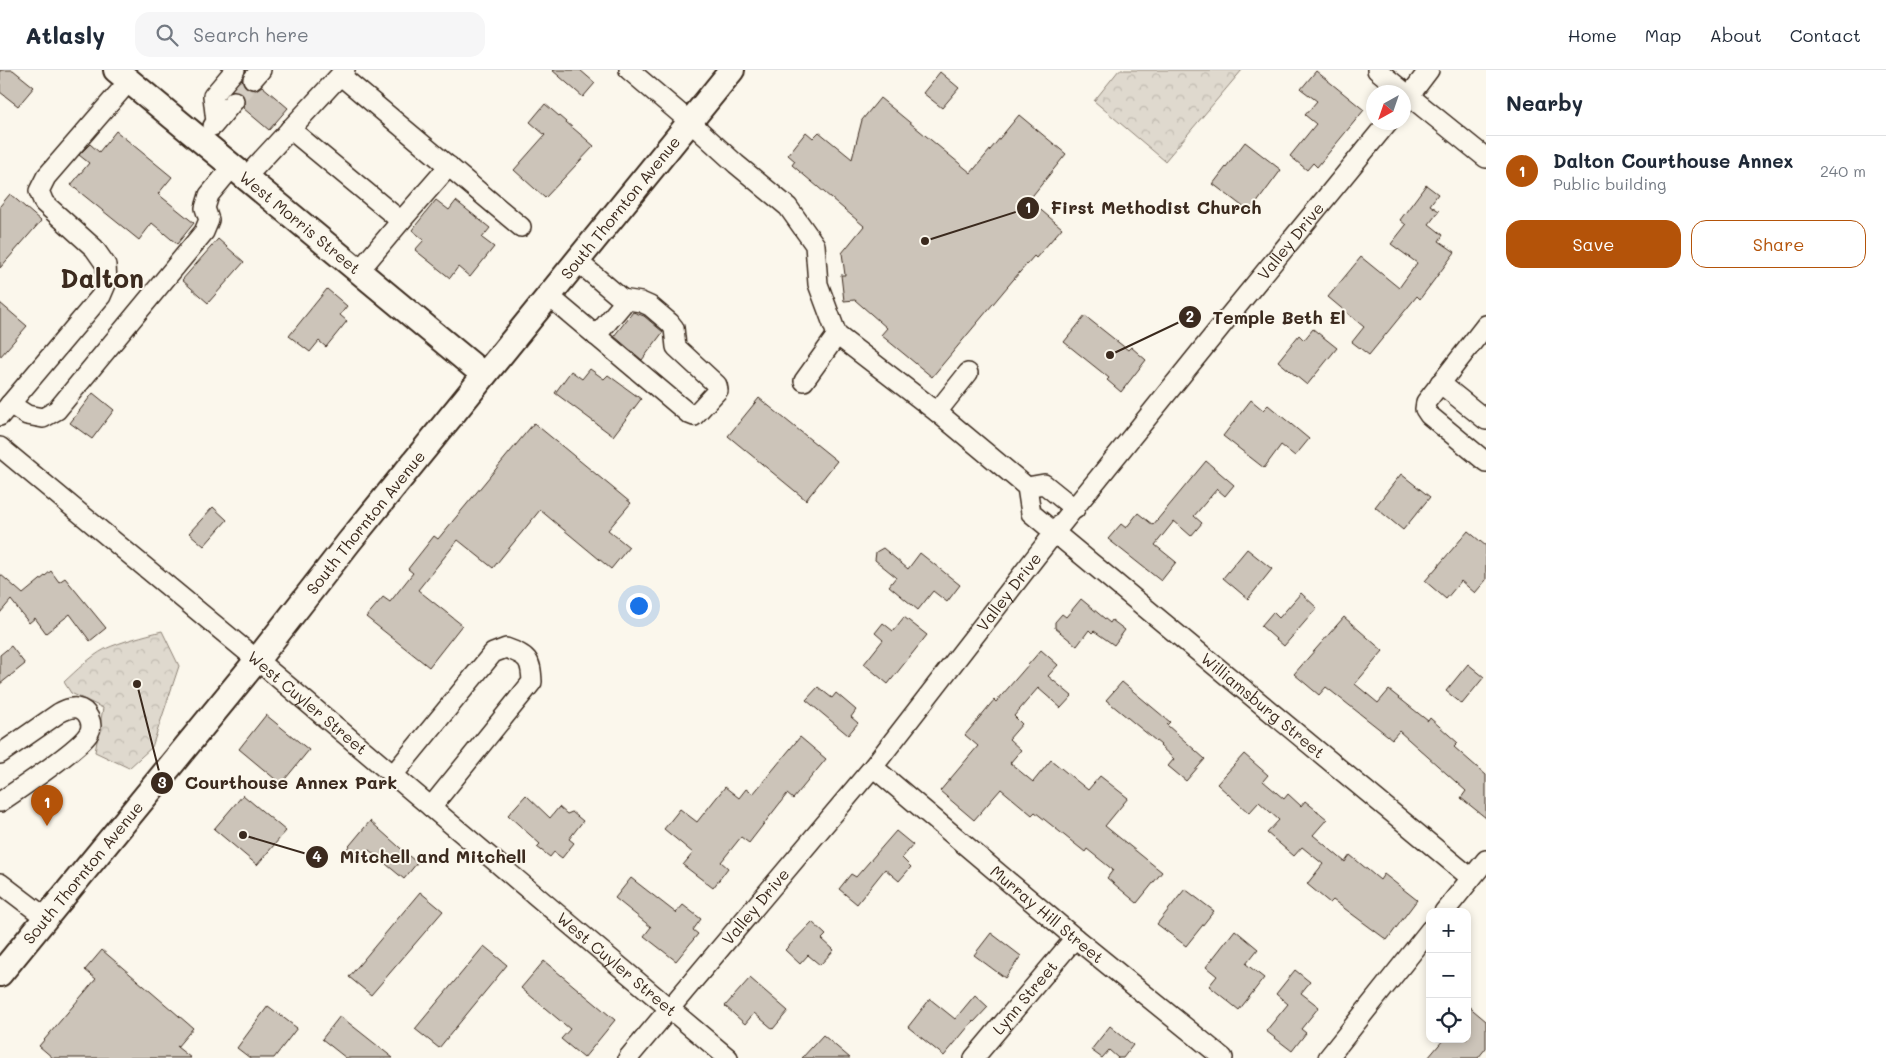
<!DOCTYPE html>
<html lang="en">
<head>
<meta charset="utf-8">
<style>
	:root { --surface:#fff; --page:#f6f6f7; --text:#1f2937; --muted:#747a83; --line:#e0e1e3; --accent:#b45309 }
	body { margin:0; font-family:Mali,sans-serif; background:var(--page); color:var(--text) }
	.controls { position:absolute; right:15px; bottom:15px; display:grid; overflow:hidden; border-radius:10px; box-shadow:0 2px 8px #0003 }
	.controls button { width:45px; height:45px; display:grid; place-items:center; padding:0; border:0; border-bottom:1px solid var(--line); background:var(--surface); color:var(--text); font:25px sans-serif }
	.compass { position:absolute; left:1366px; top:15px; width:45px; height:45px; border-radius:50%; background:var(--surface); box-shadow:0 2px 8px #0003; rotate:220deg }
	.you { position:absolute; left:638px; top:535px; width:18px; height:18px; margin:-12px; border:4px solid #fff; border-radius:50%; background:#1a73e8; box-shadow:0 0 0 8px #1a73e833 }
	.badge { display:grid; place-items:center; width:32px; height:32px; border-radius:50%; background:var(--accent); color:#fff; font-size:16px; font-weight:700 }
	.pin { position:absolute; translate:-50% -41px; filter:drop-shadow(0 1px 2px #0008) }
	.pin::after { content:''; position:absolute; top:26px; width:18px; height:15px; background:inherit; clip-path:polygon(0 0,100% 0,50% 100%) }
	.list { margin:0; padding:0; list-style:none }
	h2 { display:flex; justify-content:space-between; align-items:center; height:65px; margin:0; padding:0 20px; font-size:21px }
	h2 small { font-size:16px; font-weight:400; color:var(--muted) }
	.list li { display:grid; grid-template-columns:32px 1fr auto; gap:15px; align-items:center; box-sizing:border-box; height:70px; padding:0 20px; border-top:1px solid var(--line) }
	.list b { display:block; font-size:19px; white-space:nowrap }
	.list p { margin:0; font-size:16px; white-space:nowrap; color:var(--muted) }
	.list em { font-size:16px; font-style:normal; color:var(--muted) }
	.actions { display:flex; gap:10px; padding:15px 20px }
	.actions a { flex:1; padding:11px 0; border:1px solid var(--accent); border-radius:15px; text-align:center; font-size:18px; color:var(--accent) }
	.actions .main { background:var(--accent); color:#fff }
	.icon { flex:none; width:28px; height:28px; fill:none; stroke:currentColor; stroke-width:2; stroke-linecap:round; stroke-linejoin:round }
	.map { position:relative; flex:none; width:1486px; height:988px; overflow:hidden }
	header { display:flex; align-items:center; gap:30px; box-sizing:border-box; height:70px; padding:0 25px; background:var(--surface); border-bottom:1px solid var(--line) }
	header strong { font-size:24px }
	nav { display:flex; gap:28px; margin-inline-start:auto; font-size:18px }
	.search { width:350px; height:45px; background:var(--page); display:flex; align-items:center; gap:12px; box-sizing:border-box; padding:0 18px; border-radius:15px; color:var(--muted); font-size:19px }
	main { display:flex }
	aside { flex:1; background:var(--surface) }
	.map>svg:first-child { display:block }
	.park { fill:url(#park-crowns); stroke:#8d8276 }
	.building { fill:#ccc4b9; stroke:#3b2a1e }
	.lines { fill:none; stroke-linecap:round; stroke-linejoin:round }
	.minor-tunnel { stroke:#d5cec3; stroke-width:19; stroke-dasharray:19 9; stroke-linecap:butt }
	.minor-casing { stroke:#3b2a1e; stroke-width:22 }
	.major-casing { stroke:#3b2a1e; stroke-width:28 }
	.minor { stroke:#fbf7ec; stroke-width:19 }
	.major { stroke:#fbf7ec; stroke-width:24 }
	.labels { text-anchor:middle; stroke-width:4; stroke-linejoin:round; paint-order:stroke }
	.street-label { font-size:16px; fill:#3b2a1e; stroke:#fbf7ec }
	.town-label { font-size:26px; font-weight:bold; fill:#3b2a1e; stroke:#fbf7ec }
	.leader { fill:none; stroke:#3b2a1e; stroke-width:2 }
	.callout-dot { fill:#3b2a1e; stroke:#fbf7ec; stroke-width:2 }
	.mark-label { font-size:15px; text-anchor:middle; font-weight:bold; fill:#fff }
	.callout-label { font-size:18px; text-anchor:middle; font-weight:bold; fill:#3b2a1e; stroke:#fbf7ec; stroke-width:4; stroke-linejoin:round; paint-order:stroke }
</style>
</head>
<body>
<header>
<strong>Atlasly</strong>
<div class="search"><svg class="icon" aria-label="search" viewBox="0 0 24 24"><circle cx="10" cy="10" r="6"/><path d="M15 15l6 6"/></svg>Search here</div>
<nav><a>Home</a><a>Map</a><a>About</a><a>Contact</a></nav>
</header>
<main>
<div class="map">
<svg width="1486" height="988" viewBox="0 0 1486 988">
	<defs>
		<pattern id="park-crowns" width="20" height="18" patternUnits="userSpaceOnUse" patternTransform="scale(1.25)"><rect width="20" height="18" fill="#dfd9ce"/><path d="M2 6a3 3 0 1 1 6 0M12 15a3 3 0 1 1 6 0" fill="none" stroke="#c0bab0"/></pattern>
	</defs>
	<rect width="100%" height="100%" fill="#fbf7ec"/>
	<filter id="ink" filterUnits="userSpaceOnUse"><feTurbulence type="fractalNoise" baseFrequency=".02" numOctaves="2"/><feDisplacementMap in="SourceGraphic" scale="10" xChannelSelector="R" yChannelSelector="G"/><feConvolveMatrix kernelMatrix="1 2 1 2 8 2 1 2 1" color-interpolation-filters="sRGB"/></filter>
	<g filter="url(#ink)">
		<!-- park -->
		<g class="park">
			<polygon points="1119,0 1242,0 1165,91 1094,31"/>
			<path d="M162 561 179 596 152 677 129 698 95 682 103 638 71 623 64 612C77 600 90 587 105 579 123 571 143 566 162 561Z"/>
		</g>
		<!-- building -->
		<g class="building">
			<polygon points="0,0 13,0 34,17 18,36 0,22"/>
			<polygon points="552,0 580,0 595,13 583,27"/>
			<polygon points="1316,1 1364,40 1317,97 1313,93 1307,100 1290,86 1316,54 1305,45 1317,31 1301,19"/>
			<polygon points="940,2 959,18 942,38 923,23"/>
			<polygon points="242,9 246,18 256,20 262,16 288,38 269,60 243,38 245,32 242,23 233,20"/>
			<polygon points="880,28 971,103 1019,45 1066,84 1029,130 1062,158 1036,188 1034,186 1013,210 932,307 881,265 887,258 855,230 844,231 841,205 845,205 842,183 864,156 792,95 795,91 788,85 806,62 813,68 819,62 852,89 862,50"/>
			<polygon points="545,34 594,76 545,128 514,100 545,65 530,52"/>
			<polygon points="116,61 172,107 158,124 194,153 177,174 152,153 139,170 71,115 89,93 79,85 90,74 99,82"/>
			<polygon points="1245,72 1281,100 1250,142 1213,114"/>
			<polygon points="1426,115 1438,124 1430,135 1439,141 1429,154 1443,165 1439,171 1455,182 1420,229 1417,226 1369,285 1352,272 1364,257 1328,227 1361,187 1399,218 1417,193 1391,174 1406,155 1400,150"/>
			<polygon points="10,124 41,151 0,198 0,136"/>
			<polygon points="436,130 449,140 456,131 490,158 482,168 494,177 470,207 458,197 450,208 415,180 424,170 412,160"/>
			<polygon points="218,169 244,192 208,233 182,210"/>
			<polygon points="327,219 347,236 340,245 347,251 326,277 319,271 310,282 289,266"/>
			<polygon points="0,233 27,256 0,287"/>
			<polygon points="633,242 644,246 663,262 642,290 614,266"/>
			<polygon points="1085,246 1128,280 1131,277 1146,290 1121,322 1107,310 1109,308 1064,272"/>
			<polygon points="1313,259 1337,278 1307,315 1278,291 1299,265 1304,270"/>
			<polygon points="590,299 604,309 608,305 641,329 613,366 555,323 571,301 582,309"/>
			<polygon points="93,323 114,340 92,369 70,353"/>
			<polygon points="759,328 837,391 806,430 728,366"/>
			<polygon points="1251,330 1263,340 1268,335 1309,369 1295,386 1281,375 1264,398 1223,366"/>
			<polygon points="534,353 631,433 608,460 629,477 611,499 540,440 493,498 458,470 418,520 462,555 429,597 366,547 383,527 390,532 413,503 408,499 434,466 438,469"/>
			<polygon points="1206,391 1234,415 1225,426 1217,419 1194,446 1202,453 1191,466 1174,451 1155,475 1176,492 1161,511 1108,469 1121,454 1126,458 1138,443 1153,455"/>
			<polygon points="1401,404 1430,427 1403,460 1375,437"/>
			<polygon points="213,437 227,450 204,476 189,463"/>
			<polygon points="1468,461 1486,476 1486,510 1475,523 1461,511 1446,529 1425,511"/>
			<polygon points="883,478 908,499 920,483 960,515 947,532 933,521 918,540 889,516 896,507 875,490 876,482"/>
			<polygon points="1247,479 1272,499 1248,529 1223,508"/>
			<polygon points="51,501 59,512 65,508 106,558 90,571 70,544 46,563 35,548 29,553 11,530 0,543 0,504 23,524"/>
			<polygon points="1301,523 1317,538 1284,576 1261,556 1273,542 1279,548"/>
			<polygon points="1081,529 1110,553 1112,550 1125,560 1114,575 1094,561 1092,563 1089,560 1077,576 1055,558 1055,552 1062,544 1066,547"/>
			<polygon points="904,547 927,565 888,614 864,594 883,570 875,563 883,553 893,561"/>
			<polygon points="1344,547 1383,581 1355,614 1378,633 1389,620 1428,651 1430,648 1458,673 1454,677 1486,705 1486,748 1461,728 1466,721 1399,661 1392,669 1326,617 1319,625 1294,604"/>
			<polygon points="11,576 25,594 0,614 0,585"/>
			<polygon points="1041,580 1058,595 1048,606 1072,626 1061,638 1038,618 1014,646 1022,654 1009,669 1021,680 1010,693 1033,712 1051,690 1088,720 1100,706 1128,728 1105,756 1162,802 1137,833 1107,808 1113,800 1087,779 1085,782 1035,742 1032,745 1001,719 974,750 940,721 978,676 965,665 994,630 996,632"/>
			<polygon points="1468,594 1484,607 1462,634 1446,621"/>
			<polygon points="1122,612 1170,652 1167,655 1205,689 1186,711 1168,696 1174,689 1160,676 1161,675 1106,630"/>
			<polygon points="818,617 832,628 836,623 856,640 851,647 858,653 848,665 806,630"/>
			<polygon points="266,645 309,680 281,714 239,679"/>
			<polygon points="800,667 826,689 793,729 787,724 749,773 741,767 721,792 728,798 713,818 683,795 693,783 664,759 680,739 697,752 725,717 739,728 746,719 753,724"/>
			<polygon points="1244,684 1268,705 1263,711 1284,729 1288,724 1301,736 1305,731 1327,749 1313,765 1345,792 1350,785 1380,810 1384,804 1417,830 1387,870 1333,830 1330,833 1307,814 1323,794 1302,777 1294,786 1267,763 1279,750 1259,732 1249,743 1217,714"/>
			<polygon points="243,725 286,761 257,795 214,759"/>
			<polygon points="526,725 550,748 559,737 567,744 572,742 583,751 569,769 574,773 562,788 554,782 550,787 537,777 540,774 508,745"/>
			<polygon points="370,751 417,793 404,809 369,780 359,793 345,781"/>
			<polygon points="896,761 913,775 902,788 911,797 899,811 885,799 857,834 839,819 851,804 856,807"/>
			<polygon points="631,808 676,843 683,835 701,849 693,860 698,864 676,891 644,866 651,857 615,828"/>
			<polygon points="1185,819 1214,841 1186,876 1157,854"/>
			<polygon points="420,822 443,841 371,925 349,907"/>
			<polygon points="812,852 826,865 822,869 834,880 820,895 808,885 800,894 785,880"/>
			<polygon points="1235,860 1258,879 1246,894 1264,908 1239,940 1209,916 1217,906 1206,897"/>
			<polygon points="991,863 1021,886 1005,908 974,885"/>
			<polygon points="484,876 507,895 439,978 415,959"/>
			<polygon points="102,880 193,958 177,977 191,988 53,988 39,976 96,909 85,900"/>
			<polygon points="544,891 615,950 584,988 561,969 570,959 521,918"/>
			<polygon points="1295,900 1310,912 1301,923 1319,937 1301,959 1306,963 1292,981 1266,961 1288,934 1276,924"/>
			<polygon points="750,908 788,941 773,959 754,943 745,954 725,936"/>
			<polygon points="975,925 988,937 974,952 973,951 944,986 908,957 930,929 955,949"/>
			<polygon points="1467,935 1486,951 1486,978 1478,988 1428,988 1444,969 1467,969"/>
			<polygon points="268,936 297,958 274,988 250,988 237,978"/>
			<polygon points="340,946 393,988 346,988 322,969"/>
			<polygon points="1110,956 1133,975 1123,988 1118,988 1109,980 1102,988 1091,980"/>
			<polygon points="823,965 850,988 802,988"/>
		</g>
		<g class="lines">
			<!-- minor-tunnel -->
			<polyline class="minor-tunnel" points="234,31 253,9"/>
			<defs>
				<g id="minor">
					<path id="s1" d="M629 0 690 52 736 94 788 137 815 175 818 214 837 265 937 342 1027 417 1031 443 1471 808"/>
					<polyline points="1377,0 1486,88"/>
					<polyline points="340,5 521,157"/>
					<polyline points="253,9 261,0"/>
					<polyline points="1404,33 1429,0"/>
					<polyline points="216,52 213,26 235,0"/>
					<polyline points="213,56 234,31"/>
					<polyline points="290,59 401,151 449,96"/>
					<polyline points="246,107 345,0"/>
					<polyline points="577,191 622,229 622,235 596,266"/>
					<polyline points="359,201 401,151"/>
					<polyline points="549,226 689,344 694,346 718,320 717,315 676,277 674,258 670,253 650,236 641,232 622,229"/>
					<polyline points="1486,255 1426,332 1425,339 1429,345 1486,392"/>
					<polyline points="804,311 837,265"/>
					<polyline points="1440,313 1486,350"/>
					<polyline points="10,334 27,345 43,348 57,340 204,162 209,150 205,138 209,125 233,96"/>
					<polyline points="937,342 968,303"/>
					<polyline points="0,346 101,226 107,212 106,195 94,178 44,133 39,121 46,107 129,11"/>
					<path id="s2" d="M0 377 257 590 728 988"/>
					<polyline points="1027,417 1044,414 1075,439"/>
					<path d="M0 684 59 643C65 640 71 637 77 638 88 640 94 654 89 663 81 678 18 720 0 732"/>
					<path id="s3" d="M873 697 1075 868 1223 988"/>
					<path d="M393 705 493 583 506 578C528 586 531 589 532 612L431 737"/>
					<polyline points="0,813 46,848"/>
					<polyline points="1444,842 1486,790"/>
					<path id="s4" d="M628 988 873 697 1055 462 1230 245 1388 52"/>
					<path id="s5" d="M974 988 1075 868"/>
					<polyline points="1328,988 1430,860"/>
				</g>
				<g id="major">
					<path id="s6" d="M116 0 484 305"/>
					<path id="s7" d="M0 904 257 590 349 472 732 0"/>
				</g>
			</defs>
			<!-- minor casing -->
			<use href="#minor" class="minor-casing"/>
			<!-- major casing -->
			<use href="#major" class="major-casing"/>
			<!-- minor -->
			<use href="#minor" class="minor"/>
			<!-- major -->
			<use href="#major" class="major"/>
		</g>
	</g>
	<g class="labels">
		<!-- street labels -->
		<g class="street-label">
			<text dy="6" stroke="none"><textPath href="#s7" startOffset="986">South Thornton Avenue</textPath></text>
			<text dy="6" stroke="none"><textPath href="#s6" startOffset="239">West Morris Street</textPath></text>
			<text dy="6" stroke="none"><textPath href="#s4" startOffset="1052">Valley Drive</textPath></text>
			<text dy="6" stroke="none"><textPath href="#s7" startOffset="581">South Thornton Avenue</textPath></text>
			<text dy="6" stroke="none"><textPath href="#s4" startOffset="602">Valley Drive</textPath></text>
			<text dy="6" stroke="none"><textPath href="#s2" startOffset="400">West Cuyler Street</textPath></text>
			<text dy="6" stroke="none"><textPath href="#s1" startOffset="921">Williamsburg Street</textPath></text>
			<text dy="6" stroke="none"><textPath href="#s7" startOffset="131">South Thornton Avenue</textPath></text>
			<text dy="6" stroke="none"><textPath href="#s4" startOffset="198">Valley Drive</textPath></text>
			<text dy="6" stroke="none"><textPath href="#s3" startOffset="228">Murray Hill Street</textPath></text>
			<text dy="6" stroke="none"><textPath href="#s2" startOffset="805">West Cuyler Street</textPath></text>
			<text dy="6" stroke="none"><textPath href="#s5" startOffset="79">Lynn Street</textPath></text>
		</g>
		<!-- town labels -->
		<g class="town-label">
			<text x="102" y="218">Dalton</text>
		</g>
	</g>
	<!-- callouts -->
	<path class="leader" d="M925 171L1028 138M1110 285L1190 247M137 614L162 713M243 765L317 787"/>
	<g class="callout-dot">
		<circle cx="925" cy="171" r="5"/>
		<circle cx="1110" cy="285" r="5"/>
		<circle cx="137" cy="614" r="5"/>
		<circle cx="243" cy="765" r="5"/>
		<circle cx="1028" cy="138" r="12"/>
		<circle cx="1190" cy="247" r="12"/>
		<circle cx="162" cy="713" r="12"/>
		<circle cx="317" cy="787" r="12"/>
	</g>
	<g class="mark-label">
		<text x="1028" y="143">1</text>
		<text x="1190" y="252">2</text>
		<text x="162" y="718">3</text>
		<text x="317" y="792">4</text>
	</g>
	<g class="callout-label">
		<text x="1156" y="144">First Methodist Church</text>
		<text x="1279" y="254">Temple Beth El</text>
		<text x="291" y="719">Courthouse Annex Park</text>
		<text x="433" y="793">Mitchell and Mitchell</text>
	</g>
</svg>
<div class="controls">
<button>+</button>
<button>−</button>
<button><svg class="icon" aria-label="locate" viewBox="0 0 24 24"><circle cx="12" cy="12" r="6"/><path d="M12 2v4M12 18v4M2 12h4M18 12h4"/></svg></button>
</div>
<svg class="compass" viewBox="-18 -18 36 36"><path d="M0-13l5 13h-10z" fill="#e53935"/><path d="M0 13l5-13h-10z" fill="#747a83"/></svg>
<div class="you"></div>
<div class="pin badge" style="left:47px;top:756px">1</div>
</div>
<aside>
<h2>Nearby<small></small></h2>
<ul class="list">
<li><span class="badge">1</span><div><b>Dalton Courthouse Annex</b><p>Public building</p></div><em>240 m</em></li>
</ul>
<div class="actions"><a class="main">Save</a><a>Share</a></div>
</aside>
</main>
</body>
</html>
